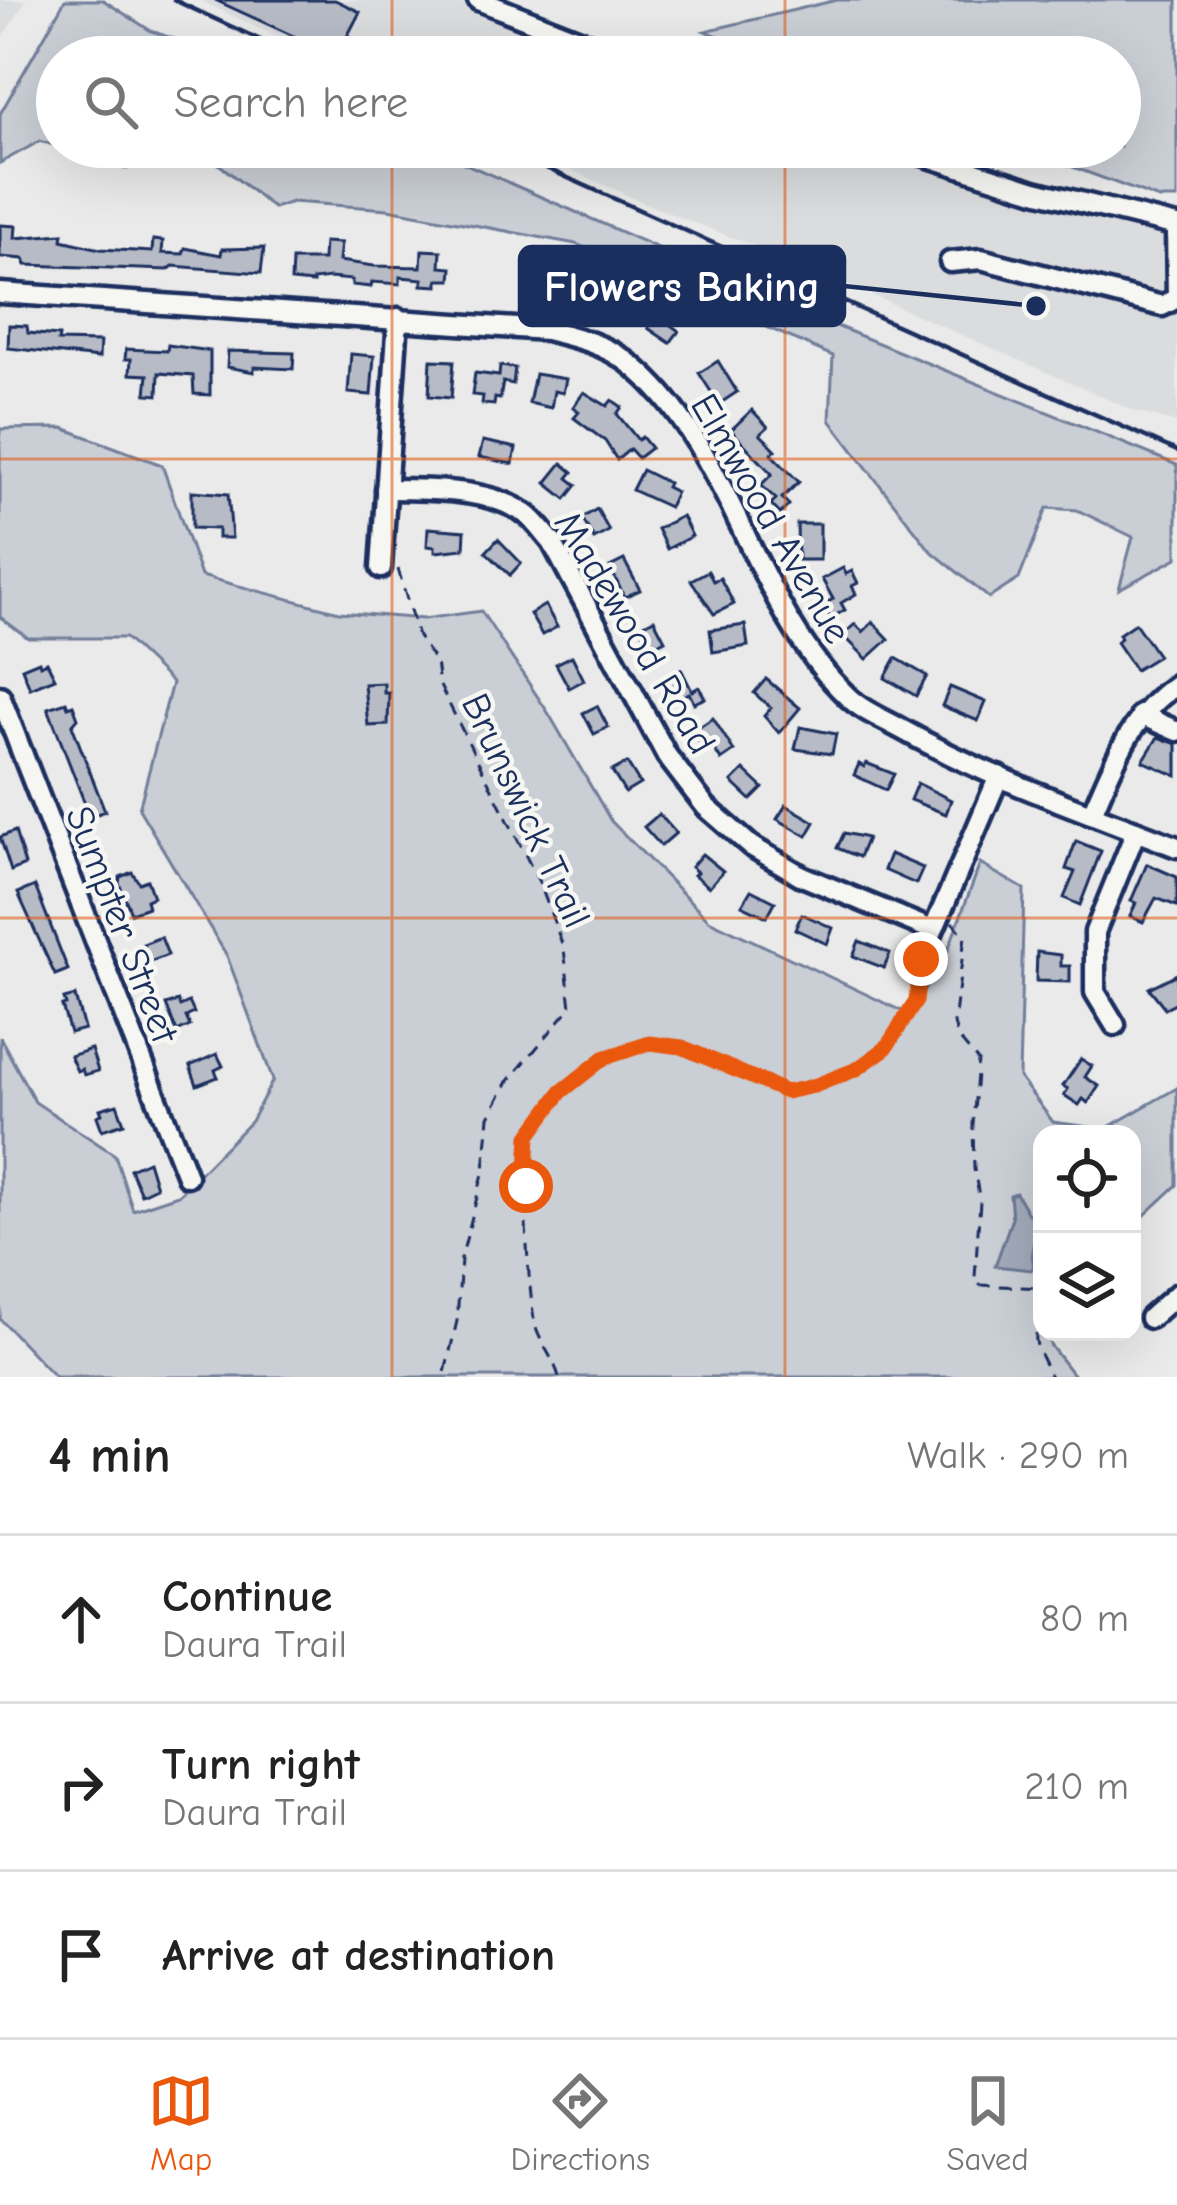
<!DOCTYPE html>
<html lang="en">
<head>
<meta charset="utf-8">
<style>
	:root { --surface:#fff; --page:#f6f6f6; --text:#222; --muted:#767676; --line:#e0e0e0; --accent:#ea580c }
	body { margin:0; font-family:"Comic Neue",sans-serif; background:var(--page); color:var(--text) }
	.controls { position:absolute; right:36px; bottom:36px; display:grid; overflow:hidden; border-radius:24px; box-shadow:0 12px 48px #0002 }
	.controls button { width:108px; height:108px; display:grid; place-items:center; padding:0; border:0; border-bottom:3px solid var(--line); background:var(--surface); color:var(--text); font:60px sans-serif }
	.stop { position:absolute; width:36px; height:36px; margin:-27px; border:9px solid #ea580c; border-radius:50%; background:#fff }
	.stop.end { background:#ea580c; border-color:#fff; box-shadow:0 3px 12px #0008 }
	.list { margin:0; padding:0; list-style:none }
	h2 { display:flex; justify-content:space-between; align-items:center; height:156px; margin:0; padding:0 48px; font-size:51px }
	h2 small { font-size:39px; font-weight:400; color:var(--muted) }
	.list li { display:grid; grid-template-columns:78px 1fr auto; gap:36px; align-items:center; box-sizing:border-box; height:168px; padding:0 48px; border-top:3px solid var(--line) }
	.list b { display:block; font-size:45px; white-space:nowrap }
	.list p { margin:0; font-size:39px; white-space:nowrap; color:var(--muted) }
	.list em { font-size:39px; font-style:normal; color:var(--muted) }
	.icon { flex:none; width:66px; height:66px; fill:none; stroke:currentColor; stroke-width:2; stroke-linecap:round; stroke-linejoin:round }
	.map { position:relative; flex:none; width:1177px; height:1377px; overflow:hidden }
	.search { position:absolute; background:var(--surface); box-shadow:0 12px 48px #0002; left:36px; right:36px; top:36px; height:132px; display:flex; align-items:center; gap:30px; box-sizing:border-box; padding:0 42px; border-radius:66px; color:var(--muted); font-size:45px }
	.sheet { height:660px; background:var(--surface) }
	nav { display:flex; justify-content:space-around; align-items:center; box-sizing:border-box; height:168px; border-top:3px solid var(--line); background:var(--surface); font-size:33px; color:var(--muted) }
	nav a { display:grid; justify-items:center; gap:6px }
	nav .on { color:var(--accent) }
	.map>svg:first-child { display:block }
	.built { fill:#dadcde }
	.green { fill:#caced5; stroke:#727e9a; stroke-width:3 }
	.water { fill:#a2aaba; stroke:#6c7995; stroke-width:3 }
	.building { fill:#b6bbc6; stroke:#1b2f5e; stroke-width:3 }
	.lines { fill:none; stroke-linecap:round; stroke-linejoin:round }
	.minor-casing { stroke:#1b2f5e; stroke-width:27 }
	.path { stroke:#1b2f5e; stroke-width:3; stroke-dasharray:12 9; stroke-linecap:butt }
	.minor { stroke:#f6f6f2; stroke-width:18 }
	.rail { stroke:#1b2f5e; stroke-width:4.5 }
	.route { stroke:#ea580c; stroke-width:15 }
	.grid { fill:none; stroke:#de5710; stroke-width:3; stroke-opacity:0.55 }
	.labels { text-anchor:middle; stroke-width:9; stroke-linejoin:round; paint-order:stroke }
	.street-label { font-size:39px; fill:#1b2f5e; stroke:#f6f6f2 }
	.leader { fill:none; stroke:#1b2f5e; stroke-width:4.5 }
	.callout-dot { fill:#1b2f5e; stroke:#f6f6f2; stroke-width:4.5 }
	.callout { fill:#1b2f5e; stroke:#1b2f5e; stroke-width:4.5 }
	.callout-label { font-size:42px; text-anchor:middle; font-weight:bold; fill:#fff }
</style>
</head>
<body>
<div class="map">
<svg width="1177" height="1377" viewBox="0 0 1177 1377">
	<rect width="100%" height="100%" fill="#e9eae9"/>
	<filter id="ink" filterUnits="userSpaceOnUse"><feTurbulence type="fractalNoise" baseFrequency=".00833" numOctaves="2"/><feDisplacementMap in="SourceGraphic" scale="24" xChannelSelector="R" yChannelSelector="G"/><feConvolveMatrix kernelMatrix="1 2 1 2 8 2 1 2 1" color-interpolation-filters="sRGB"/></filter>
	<g filter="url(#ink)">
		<!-- built -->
		<g class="built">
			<polygon points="0,0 26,0 0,42"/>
			<polygon points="199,0 453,0 597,57 322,57"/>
			<polygon points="520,147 862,147 1035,204 1177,239 1177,423 1137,412 806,266 649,205"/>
		</g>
		<!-- green -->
		<g class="green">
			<polygon points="65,0 103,0 151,31 227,57 57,57 57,146 40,141 0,163 0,114"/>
			<polygon points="837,0 1177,0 1177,199 1159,199 1019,147 1120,147 1120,57 775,57 705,31"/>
			<polygon points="59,147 427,147 834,325 1177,465 1177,558 1119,589 1133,537 1077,510 1047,508 1019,579 989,598 930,550 830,420 833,356 576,244 388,209 292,202 273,208 199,148 126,169"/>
			<polygon points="63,428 162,465 201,576 339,612 423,619 481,611 549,714 611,821 709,920 906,1013 942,966 980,864 1024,889 1019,1077 1053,1122 1105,1129 1177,1088 1177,1185 1132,1227 1132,1134 1042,1134 1042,1332 1051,1332 1050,1345 1075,1377 55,1377 0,1319 0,1037 35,1102 115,1155 133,1210 178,1195 251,1121 273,1080 227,956 139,809 172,683 125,638 28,638 0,617 0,429"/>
		</g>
		<!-- water -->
		<path class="water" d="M1016 1193 1028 1214 1042 1210C1042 1232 1027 1243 1034 1266L1031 1270 995 1266 1012 1218 1010 1195Z"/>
		<!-- building -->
		<g class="building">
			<polygon points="215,0 335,0 360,12 337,56"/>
			<polygon points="0,225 16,226 15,238 63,234 62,240 100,249 152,252 153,240 163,241 162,253 183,254 185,248 221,255 222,249 264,248 261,273 173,266 168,270 26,265 24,259 0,257"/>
			<polygon points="324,242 341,243 339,261 374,266 421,267 422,250 441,251 440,267 452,268 451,280 438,280 438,286 422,285 423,279 400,277 400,284 372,282 371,287 352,285 352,280 330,278 313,280 313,283 291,281 292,260 323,260"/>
			<polygon points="657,315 679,331 670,343 648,328"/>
			<polygon points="9,325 27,326 28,333 59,336 58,341 100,342 99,358 8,348"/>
			<polygon points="168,345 210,351 210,395 194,394 193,376 159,373 158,395 146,394 148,375 130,374 131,359 125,359 126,349 167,351"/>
			<polygon points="228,351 294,353 293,369 254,367 254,372 227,367"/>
			<polygon points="351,354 374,356 371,395 348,393"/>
			<polygon points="431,360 454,361 451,398 429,396"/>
			<polygon points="718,361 737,392 719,404 699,373"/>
			<polygon points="500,366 515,368 513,384 503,382 500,399 495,398 494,405 482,404 483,396 472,395 475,373 499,376"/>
			<polygon points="535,374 566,379 563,393 554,391 551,408 529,403"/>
			<polygon points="584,392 607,406 612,400 622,407 617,414 638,440 642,437 651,448 638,458 630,449 617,460 605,441 574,418 579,412 573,407"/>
			<polygon points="752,410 768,427 760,434 776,450 771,454 799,482 782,498 789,505 780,514 771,504 776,499 761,485 772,474 731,430"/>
			<polygon points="483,441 516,448 513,464 479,457"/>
			<polygon points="562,463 573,472 568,478 577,485 566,499 546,483"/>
			<polygon points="642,470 668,483 666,487 676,492 669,507 632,490"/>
			<polygon points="192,491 228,494 232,538 218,538 218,529 192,528"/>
			<polygon points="597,509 609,531 594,539 582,518"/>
			<polygon points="682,516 692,536 667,549 657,529"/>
			<polygon points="797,524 820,524 820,560 798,560"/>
			<polygon points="428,528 465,531 464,549 435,552 435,547 427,546"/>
			<polygon points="498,539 521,563 510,575 486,552"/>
			<polygon points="624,560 640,590 624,597 610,567"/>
			<polygon points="843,568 846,574 852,571 858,583 852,586 856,594 841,603 845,610 831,618 823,605 833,599 822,579"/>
			<polygon points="708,571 713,581 720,578 734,604 714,614 691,580"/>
			<polygon points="545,605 557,627 542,635 530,614"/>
			<polygon points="654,619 665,640 651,647 640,626"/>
			<polygon points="873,622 889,639 867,659 843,635 855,624 863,632"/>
			<polygon points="1135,623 1158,656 1135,670 1116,642 1121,638 1119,634"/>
			<polygon points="745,625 748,646 713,652 710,630"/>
			<polygon points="572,656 584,680 569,688 556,664"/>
			<polygon points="896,658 927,676 916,696 885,678"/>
			<polygon points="39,661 40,665 47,662 55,678 30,688 22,668"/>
			<polygon points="681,669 692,691 699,687 705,698 694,703 689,693 677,699 665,677"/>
			<polygon points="766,679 800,708 779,733 764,716 771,708 754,693"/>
			<polygon points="384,683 384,693 389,693 388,725 368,726 364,684"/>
			<polygon points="950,687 986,702 978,721 942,706"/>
			<polygon points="66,702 68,707 73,705 78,718 72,725 105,811 90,817 48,708"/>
			<polygon points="597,706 608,727 594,734 583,713"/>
			<polygon points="713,718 734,751 721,760 713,747 703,747 696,736 695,730"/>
			<polygon points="800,727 836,734 832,754 795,749"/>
			<polygon points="1158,737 1177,744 1177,776 1143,761"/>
			<polygon points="627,763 640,784 625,793 612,771"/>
			<polygon points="866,763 894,774 886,790 854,775 859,764 864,767"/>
			<polygon points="744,770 763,788 751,800 732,782"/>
			<polygon points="917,783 951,800 946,814 910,800"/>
			<polygon points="786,805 815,822 807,836 777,819"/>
			<polygon points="659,814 676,833 661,846 644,827"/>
			<polygon points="15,831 25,865 11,871 0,837"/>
			<polygon points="844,833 867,838 859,857 837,848"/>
			<polygon points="1076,841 1101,851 1080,905 1064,898 1075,872 1066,869"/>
			<polygon points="702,854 723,871 709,887 694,875 697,872 691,867"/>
			<polygon points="890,854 923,868 916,884 884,870"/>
			<polygon points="1147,864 1177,877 1177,906 1156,898 1143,922 1130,916 1136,903 1131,901"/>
			<polygon points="132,872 139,883 147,880 153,897 146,900 148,907 131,913 119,883 120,877"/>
			<polygon points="35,886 68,970 55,975 18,893"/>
			<polygon points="751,890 775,902 767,917 742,905"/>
			<polygon points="802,914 833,928 827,944 795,929"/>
			<polygon points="161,937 168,955 150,962 143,944"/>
			<polygon points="859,941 890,953 884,968 853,956"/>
			<polygon points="1037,952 1061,955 1061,966 1070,966 1070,982 1036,981"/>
			<polygon points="1177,974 1177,1002 1165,1008 1149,988"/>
			<polygon points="75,996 84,1029 70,1033 62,1006 66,1005 64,999"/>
			<polygon points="178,1001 180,1006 189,1002 194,1013 186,1017 190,1026 177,1032 166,1005"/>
			<polygon points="91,1049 98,1071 84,1075 82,1069 77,1071 70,1056"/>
			<polygon points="217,1054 223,1066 215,1070 218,1077 197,1085 190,1066"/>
			<polygon points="1081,1059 1092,1066 1085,1077 1099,1086 1088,1103 1083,1099 1079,1105 1064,1095 1068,1089 1063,1086"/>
			<polygon points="117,1104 124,1123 102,1130 97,1116 102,1114 100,1109"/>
			<polygon points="148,1161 156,1187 141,1194 130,1169"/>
		</g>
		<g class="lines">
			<defs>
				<g id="minor">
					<polyline points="478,0 623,57"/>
					<polyline points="897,147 1035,191 1177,226"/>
					<polyline points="950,262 981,259 1162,306 1177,298 1176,226"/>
					<path d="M0 293 546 330C574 337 605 344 629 363 731 443 751 604 847 696 861 710 883 719 901 729 988 778 1085 811 1177 847"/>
					<path d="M386 489C429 489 491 489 526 514 536 521 544 533 552 542L667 756 706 807 751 846 802 876 932 930"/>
					<polyline points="381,568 398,318"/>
					<polyline points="0,696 187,1176"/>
					<polyline points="1141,715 1177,731"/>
					<path d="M1092 813C1114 763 1130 716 1177 684"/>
					<polyline points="921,959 999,776"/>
					<polyline points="1115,1025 1095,992 1095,932 1136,831"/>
					<polyline points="1150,1318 1177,1294"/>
				</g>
			</defs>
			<!-- minor casing -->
			<use href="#minor" class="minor-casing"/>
			<!-- path -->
			<g class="path">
				<polyline points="398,569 418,637 436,662 439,684 540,884 564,949 571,1007 507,1083 489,1117 484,1170 461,1259 457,1321 444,1377"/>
				<polyline points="952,922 965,936 954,1023 957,1036 978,1061 973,1124 974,1169 980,1201 975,1277 980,1285 1042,1288"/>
				<path d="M1042 1314C1028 1341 1040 1352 1051 1377"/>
				<path d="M559 1377C554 1359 541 1344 536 1328 528 1299 520 1159 530 1135 546 1096 607 1047 650 1043 688 1040 728 1069 762 1082 770 1086 780 1091 788 1091 802 1092 819 1084 832 1079 883 1059 912 1027 919 973"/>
			</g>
			<!-- minor -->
			<use href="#minor" class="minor"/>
			<!-- rail -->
			<g class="rail">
				<polyline points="174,0 297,57"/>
				<polyline points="499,147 1177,451"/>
			</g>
		</g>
	</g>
	<g class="lines" filter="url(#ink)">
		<!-- route -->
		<polyline class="route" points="526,1186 529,1136 561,1092 604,1058 650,1043 682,1047 786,1092 814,1086 857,1069 886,1048 916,1001 921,959"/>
	</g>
	<!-- grid -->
	<path class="grid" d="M392 0V57M785 0V57M392 147V1377M785 147V1377M0 459H1177M0 918H1177"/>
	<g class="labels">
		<!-- street labels -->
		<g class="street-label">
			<text transform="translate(772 518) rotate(60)" y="14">Elmwood Avenue</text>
			<text transform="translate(636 632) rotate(59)" y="14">Madewood Road</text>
			<text transform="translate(527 810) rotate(65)" y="14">Brunswick Trail</text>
			<text transform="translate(123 924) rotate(69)" y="14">Sumpter Street</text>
		</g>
	</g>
	<!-- callouts -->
	<path class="leader" d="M1036 306L844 286"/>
	<circle class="callout-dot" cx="1036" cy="306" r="12"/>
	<rect class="callout" x="520" y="247" width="324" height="78" rx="12"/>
	<g class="callout-label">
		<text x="682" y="301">Flowers Baking</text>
	</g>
</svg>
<div class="controls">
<button><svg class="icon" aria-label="locate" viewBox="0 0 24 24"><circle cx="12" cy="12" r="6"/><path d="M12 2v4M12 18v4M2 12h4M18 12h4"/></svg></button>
<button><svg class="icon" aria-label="layers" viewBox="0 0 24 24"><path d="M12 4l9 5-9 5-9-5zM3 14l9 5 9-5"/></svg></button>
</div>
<div class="stop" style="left:526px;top:1186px"></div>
<div class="stop end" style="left:921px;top:959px"></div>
<div class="search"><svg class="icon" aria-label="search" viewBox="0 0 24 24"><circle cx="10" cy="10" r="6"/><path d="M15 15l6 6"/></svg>Search here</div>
</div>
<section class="sheet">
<h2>4 min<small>Walk · 290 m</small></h2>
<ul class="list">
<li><svg class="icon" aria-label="ahead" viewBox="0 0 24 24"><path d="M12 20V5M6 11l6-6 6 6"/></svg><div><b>Continue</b><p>Daura Trail</p></div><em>80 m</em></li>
<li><svg class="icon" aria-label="right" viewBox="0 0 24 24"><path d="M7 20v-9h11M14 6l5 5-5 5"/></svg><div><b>Turn right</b><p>Daura Trail</p></div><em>210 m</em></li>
<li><svg class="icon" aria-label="arrive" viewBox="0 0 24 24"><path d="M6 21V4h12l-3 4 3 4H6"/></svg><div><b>Arrive at destination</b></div></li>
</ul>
</section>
<nav>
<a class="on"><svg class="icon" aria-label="map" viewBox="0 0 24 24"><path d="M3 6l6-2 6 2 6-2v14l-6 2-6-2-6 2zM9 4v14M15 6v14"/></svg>Map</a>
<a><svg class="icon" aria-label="directions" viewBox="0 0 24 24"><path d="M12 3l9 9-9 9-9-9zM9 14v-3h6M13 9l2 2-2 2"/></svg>Directions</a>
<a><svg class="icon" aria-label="saved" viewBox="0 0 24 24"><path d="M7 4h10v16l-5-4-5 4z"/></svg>Saved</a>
</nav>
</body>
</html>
